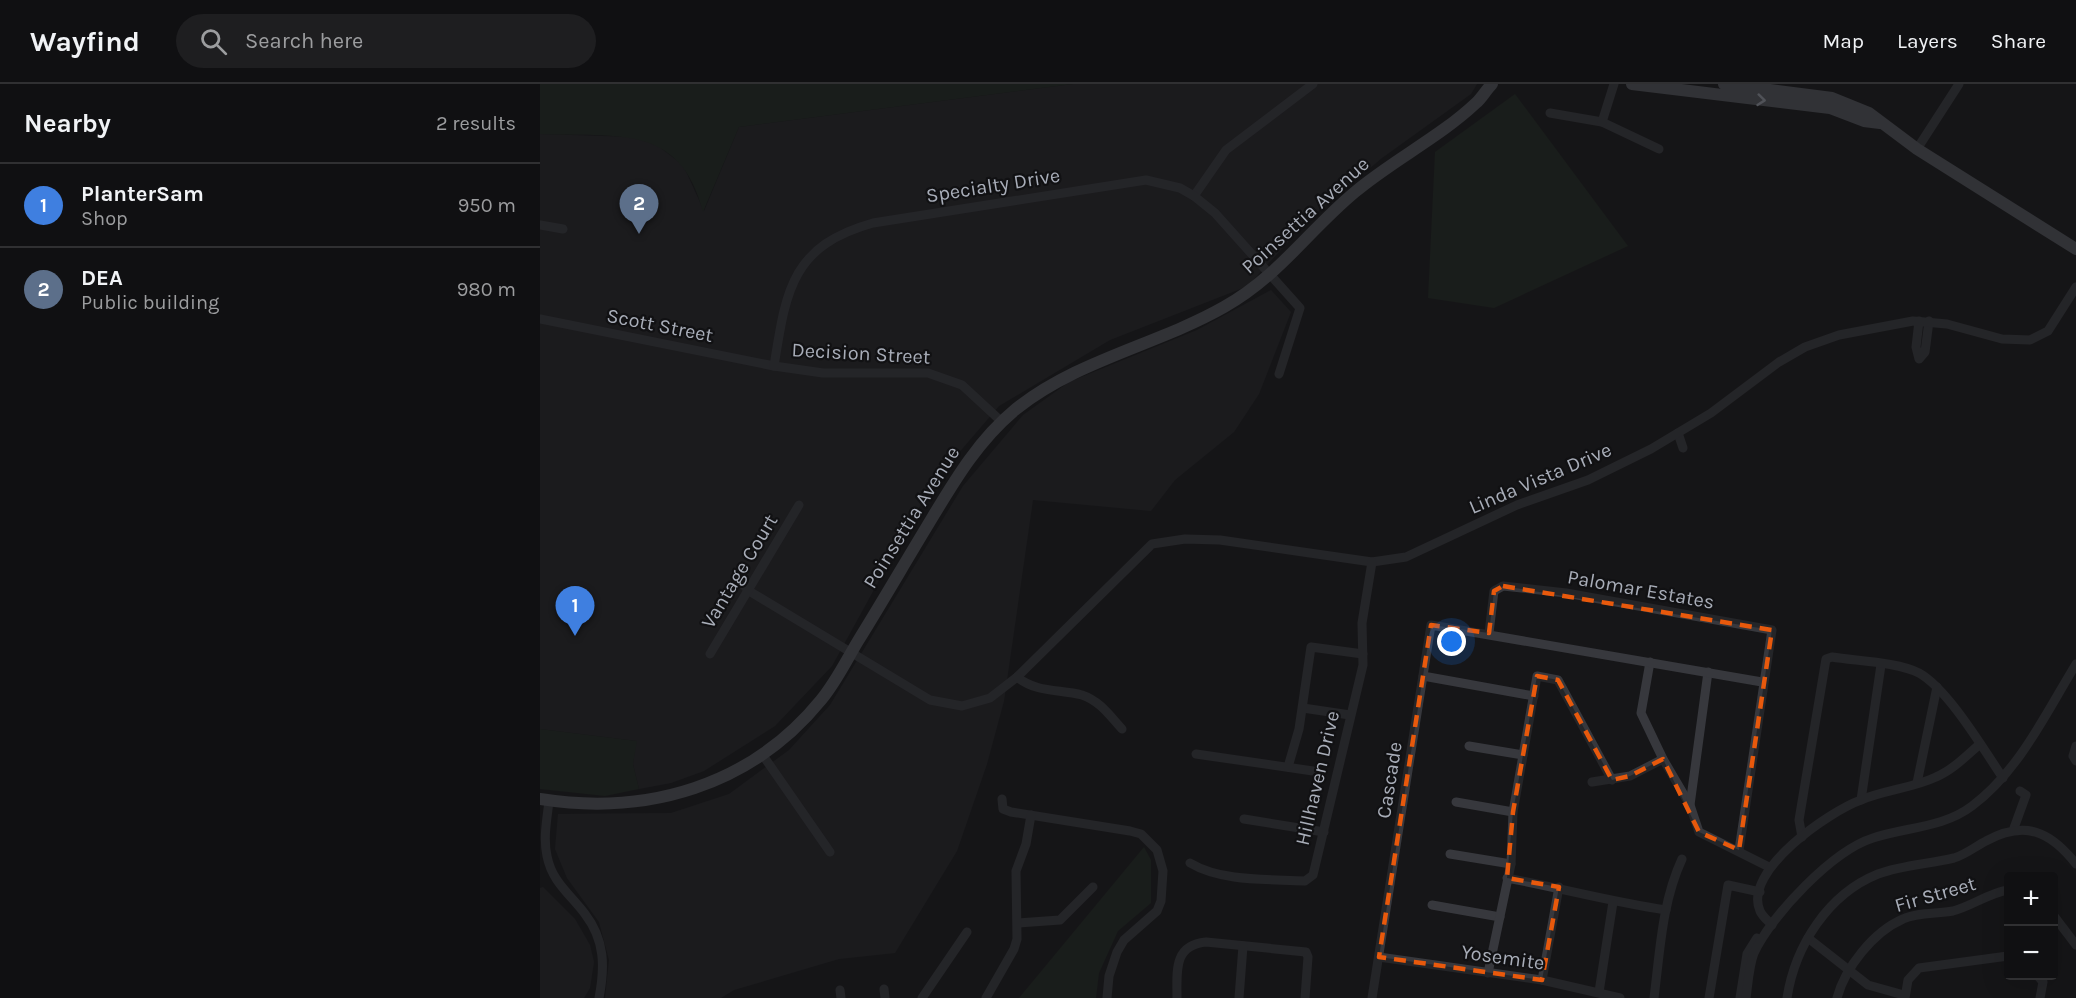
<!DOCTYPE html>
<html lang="en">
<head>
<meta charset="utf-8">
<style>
	:root { --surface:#101012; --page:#1e1e20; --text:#f1f3f6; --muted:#9c9d9f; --line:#303032; --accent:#db2777 }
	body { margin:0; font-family:Karla,sans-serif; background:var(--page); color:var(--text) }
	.controls { position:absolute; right:18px; bottom:18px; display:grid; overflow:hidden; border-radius:6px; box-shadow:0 6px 24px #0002 }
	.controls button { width:54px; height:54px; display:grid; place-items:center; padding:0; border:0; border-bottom:2px solid var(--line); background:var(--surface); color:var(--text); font:30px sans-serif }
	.you { position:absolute; left:912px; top:558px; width:21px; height:21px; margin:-15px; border:4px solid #fff; border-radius:50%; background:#1a73e8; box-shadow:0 0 0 9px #1a73e833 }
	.badge { display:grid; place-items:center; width:39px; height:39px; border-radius:50%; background:var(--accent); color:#fff; font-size:20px; font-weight:700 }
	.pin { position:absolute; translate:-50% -50px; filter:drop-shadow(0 2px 3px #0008) }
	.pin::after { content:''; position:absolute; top:32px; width:21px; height:18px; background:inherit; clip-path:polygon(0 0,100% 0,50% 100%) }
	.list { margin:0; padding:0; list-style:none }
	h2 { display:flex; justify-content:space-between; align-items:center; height:78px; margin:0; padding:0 24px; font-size:26px }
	h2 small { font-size:20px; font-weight:400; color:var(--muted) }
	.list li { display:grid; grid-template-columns:39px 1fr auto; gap:18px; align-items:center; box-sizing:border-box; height:84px; padding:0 24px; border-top:2px solid var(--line) }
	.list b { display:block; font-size:22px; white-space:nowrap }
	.list p { margin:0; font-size:20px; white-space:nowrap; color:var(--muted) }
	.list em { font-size:20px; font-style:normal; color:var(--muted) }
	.icon { flex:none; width:33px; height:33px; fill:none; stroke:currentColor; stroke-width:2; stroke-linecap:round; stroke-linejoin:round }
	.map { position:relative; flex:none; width:1536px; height:914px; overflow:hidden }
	header { display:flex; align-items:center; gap:36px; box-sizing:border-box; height:84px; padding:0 30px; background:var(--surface); border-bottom:2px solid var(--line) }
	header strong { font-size:28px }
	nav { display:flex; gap:33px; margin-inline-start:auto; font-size:21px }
	.search { width:420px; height:54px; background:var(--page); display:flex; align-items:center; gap:15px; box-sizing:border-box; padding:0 21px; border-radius:33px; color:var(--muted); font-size:22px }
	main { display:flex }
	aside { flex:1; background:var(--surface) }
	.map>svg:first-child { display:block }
	.built { fill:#222225 }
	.grass { fill:#1e261f }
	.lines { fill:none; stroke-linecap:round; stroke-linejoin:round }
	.minor { stroke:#37383d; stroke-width:9 }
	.major { stroke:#53555c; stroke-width:12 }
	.oneway { stroke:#979ba6 }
	.marked { fill:none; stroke:#e8590c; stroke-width:4.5; stroke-dasharray:12 8; stroke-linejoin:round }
	.labels { text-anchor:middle; stroke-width:4.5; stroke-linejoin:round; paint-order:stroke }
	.street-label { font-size:20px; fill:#a8adb8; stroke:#111113 }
</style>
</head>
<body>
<header>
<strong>Wayfind</strong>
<div class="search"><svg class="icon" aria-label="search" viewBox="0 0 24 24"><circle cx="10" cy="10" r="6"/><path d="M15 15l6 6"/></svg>Search here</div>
<nav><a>Map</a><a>Layers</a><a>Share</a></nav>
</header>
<main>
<aside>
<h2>Nearby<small>2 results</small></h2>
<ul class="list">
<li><span class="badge" style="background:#3f7fe0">1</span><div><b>PlanterSam</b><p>Shop</p></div><em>950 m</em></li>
<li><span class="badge" style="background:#5c6f8a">2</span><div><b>DEA</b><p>Public building</p></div><em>980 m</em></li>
</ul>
</aside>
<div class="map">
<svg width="1536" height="914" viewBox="0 0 1536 914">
	<rect width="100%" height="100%" fill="#161618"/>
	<!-- built -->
	<g class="built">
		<polygon points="533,0 937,0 931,10 842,74 768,136 708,202 570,256 459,322 392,400 292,582 235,642 164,687 131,699 99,705 93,680 96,657 0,645 0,50 95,53 118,62 143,81 164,127 199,43"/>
		<polygon points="731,206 751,228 719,310 694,348 635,396 611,427 493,416 464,617 447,680 417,767 355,869 299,875 194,906 181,914 65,914 69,876 59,838 27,794 15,765 18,730 131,729 189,710 249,666 290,621 423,402 483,331 529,298 657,246"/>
		<polygon points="3,803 35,835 50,861 54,878 50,904 44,914 0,914 0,804"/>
	</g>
	<!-- grass -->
	<g class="grass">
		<path d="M0 0H533L199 43 163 128C140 37 74 54 0 50Z"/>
		<polygon points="975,10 1088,162 954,224 888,214 895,68"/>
		<polygon points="0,645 97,657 93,680 99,705 65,712 0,705"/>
		<polygon points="604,763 611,776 611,819 578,847 559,889 556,914 479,914"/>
	</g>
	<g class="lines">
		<!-- minor -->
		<g class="minor">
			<polyline points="1010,29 1062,38 1119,65"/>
			<polyline points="1062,38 1074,0"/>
			<polyline points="1377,65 1419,0"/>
			<polyline points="654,112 686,66 773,0"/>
			<polyline points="0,141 23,145"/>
			<polyline points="0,235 234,282 283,289 388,289 422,301 462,338"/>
			<polyline points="1379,237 1376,263 1379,275 1385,268 1389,237"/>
			<path d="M234 282C246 207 251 162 333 139L606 96 640 104 654 112 675 129 760 224 739 290"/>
			<polyline points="1138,349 1143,364"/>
			<polyline points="198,495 209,507 390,616 422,622 450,614 477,593 612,460 645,455 680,456 832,478 866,473 977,421 1048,396 1111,365 1171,329 1239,278 1265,263 1299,251 1373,237 1407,240 1462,255 1490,256 1508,247 1536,203"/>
			<polyline points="949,549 954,507 963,502 1026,509 1232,546 1199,766"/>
			<polyline points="170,570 259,421"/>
			<polyline points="1110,578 1101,629 1123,675 1150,721"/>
			<polyline points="1168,588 1150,721 1159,748 1229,783"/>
			<polyline points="883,592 994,612"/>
			<path d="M477 593C497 609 519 605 542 611 560 617 570 632 582 645"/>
			<polyline points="763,624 810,631"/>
			<polyline points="929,662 983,671"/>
			<polyline points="1536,662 1533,672 1536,677"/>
			<polyline points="222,670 290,768"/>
			<polyline points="656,670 773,687"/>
			<polyline points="748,683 759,645 771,563 823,570"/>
			<polyline points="1052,698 1090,692 1123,675"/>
			<polyline points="1377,699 1397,603"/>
			<polyline points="462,715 463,725 471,728 590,747 601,750 617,766 623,787 621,817 617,827 584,856 577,868 569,892 567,914"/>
			<polyline points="1321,716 1341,581"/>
			<path d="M9 717C7 735 3 754 7 772 12 798 30 810 45 830 65 856 65 883 59 914"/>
			<polyline points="916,718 973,728"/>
			<polyline points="704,735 784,748"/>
			<polyline points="1474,744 1486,711 1480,707"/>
			<path d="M1262 753 1259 736 1286 575 1292 573C1316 577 1358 578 1379 589 1408 605 1444 666 1463 694"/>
			<polyline points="910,770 971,780"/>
			<path d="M650 779C682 798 728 795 765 797L773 791 823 581 822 539 832 478"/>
			<path d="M967 794C1020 804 1072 818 1126 826"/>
			<polyline points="892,821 960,833"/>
			<polyline points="1514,832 1536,861"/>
			<polyline points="478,839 520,836 553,803"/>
			<path d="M1232 841C1228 837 1222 832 1220 827 1202 787 1290 727 1321 716 1345 706 1373 704 1396 693 1413 686 1427 671 1440 660"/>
			<polyline points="1268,854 1328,901 1364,911"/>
			<polyline points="839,873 1002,896 1080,914"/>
			<polyline points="948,889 971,780 973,728 997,592 1018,596 1072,696"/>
			<polyline points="1498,892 1503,898 1500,914"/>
			<polyline points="1002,896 1019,803"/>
			<polyline points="344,905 345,914"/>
			<polyline points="300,906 301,914"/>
			<polyline points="1059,908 1073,818"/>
			<polyline points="382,914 427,848"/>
			<polyline points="446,914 474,865 477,855 476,787 486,760 491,731"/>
			<path d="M637 914C637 888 633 861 666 858L766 868 768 873 765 914"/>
			<polyline points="699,914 703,862"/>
			<polyline points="832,914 891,541 1222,598"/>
			<path d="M1114 914C1120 867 1122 818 1142 775"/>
			<polyline points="1169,914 1188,801 1220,808"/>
			<polyline points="1200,914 1207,870 1217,854"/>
			<path d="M1206 914C1208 900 1209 882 1214 869 1232 831 1292 767 1333 754 1366 743 1403 744 1432 722 1479 687 1506 629 1536 580"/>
			<path d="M1247 914C1255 862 1288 810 1338 790 1362 781 1389 780 1414 774 1425 771 1436 762 1446 757 1485 736 1510 747 1536 780"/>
			<path d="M1297 914C1305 884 1333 848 1363 835 1377 828 1397 830 1413 827 1432 822 1449 809 1468 806"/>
			<polyline points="1365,914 1368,896 1379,884 1468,872"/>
		</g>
		<!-- major -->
		<g class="major">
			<polyline points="1092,0 1290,24 1324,37 1340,39"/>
			<polyline points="1184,0 1292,14 1329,29 1377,65 1536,165"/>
			<path d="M0 715C107 732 211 702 281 616 296 598 306 577 318 557 341 520 363 482 386 444 412 401 436 358 476 325 537 276 617 261 684 223 739 192 768 147 815 108 853 76 900 53 936 19 942 14 946 6 952 0"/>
		</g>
	</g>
	<!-- one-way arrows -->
	<defs><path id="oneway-chevron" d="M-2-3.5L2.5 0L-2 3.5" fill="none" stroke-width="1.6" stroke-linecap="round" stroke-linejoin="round" transform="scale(1.5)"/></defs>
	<use class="oneway" href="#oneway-chevron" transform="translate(1221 16) rotate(6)"/>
	<!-- marked area -->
	<path d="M0 0H1536V914H0ZM963 502 1232 546 1199 766 1159 748 1123 675 1090 692 1072 696 1018 596 997 592 973 728 967 794 1019 803 1002 896 839 873 891 541 949 549 954 507Z" fill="#161618" fill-opacity=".55" fill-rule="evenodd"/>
	<path class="marked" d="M963 502 1232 546 1199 766 1159 748 1123 675 1090 692 1072 696 1018 596 997 592 973 728 967 794 1019 803 1002 896 839 873 891 541 949 549 954 507Z"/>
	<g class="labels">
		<!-- street labels -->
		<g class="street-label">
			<text transform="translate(453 101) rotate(-9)" y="7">Specialty Drive</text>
			<text transform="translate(765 131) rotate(-42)" y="7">Poinsettia Avenue</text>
			<text transform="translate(120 241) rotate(11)" y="7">Scott Street</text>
			<text transform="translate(321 269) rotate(3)" y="7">Decision Street</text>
			<text transform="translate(1000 394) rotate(-23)" y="7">Linda Vista Drive</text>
			<text transform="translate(371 433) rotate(-58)" y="7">Poinsettia Avenue</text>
			<text transform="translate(199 487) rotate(-59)" y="7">Vantage Court</text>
			<text transform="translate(1101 505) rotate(10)" y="7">Palomar Estates</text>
			<text transform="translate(777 694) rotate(-77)" y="7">Hillhaven Drive</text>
			<text transform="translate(849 696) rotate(-81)" y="7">Cascade</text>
			<text transform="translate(1395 810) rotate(-16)" y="7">Fir Street</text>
			<text transform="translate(963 873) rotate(8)" y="7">Yosemite</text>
		</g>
	</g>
</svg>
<div class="controls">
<button>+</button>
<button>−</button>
</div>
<div class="you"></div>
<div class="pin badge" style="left:35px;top:552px;background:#3f7fe0">1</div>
<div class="pin badge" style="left:99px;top:150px;background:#5c6f8a">2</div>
</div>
</main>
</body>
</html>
